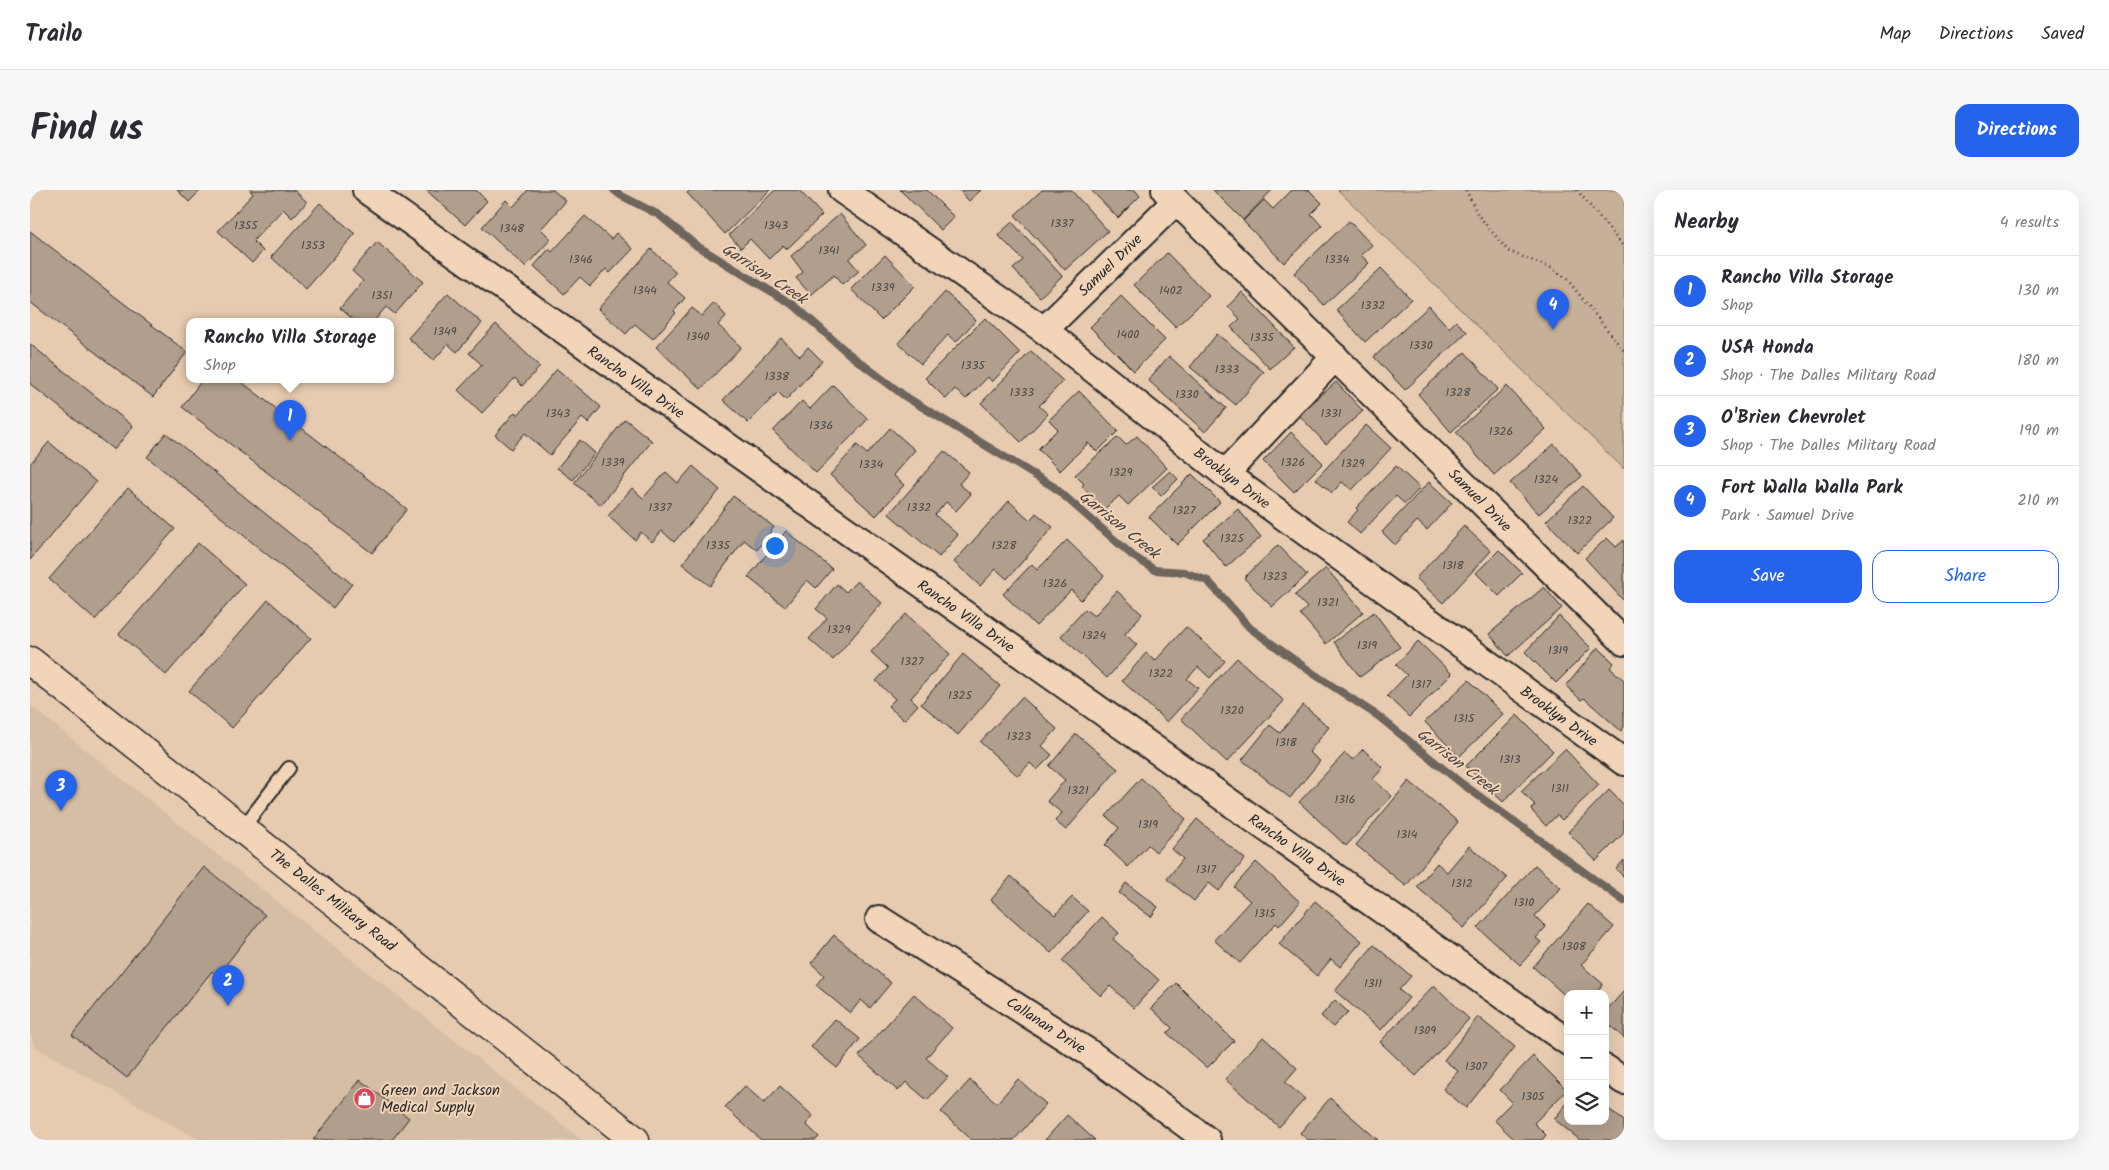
<!DOCTYPE html>
<html lang="en">
<head>
<meta charset="utf-8">
<style>
	:root { --surface:#fff; --page:#f7f7f7; --text:#2b2b33; --muted:#7c7c81; --line:#e1e1e2; --accent:#2563eb }
	body { margin:0; font-family:Kalam,sans-serif; background:var(--page); color:var(--text) }
	.controls { position:absolute; right:15px; bottom:15px; display:grid; overflow:hidden; border-radius:10px; box-shadow:0 5px 20px #0002 }
	.controls button { width:45px; height:45px; display:grid; place-items:center; padding:0; border:0; border-bottom:1px solid var(--line); background:var(--surface); color:var(--text); font:25px sans-serif }
	.you { position:absolute; left:744px; top:355px; width:18px; height:18px; margin:-12px; border:4px solid #fff; border-radius:50%; background:#1a73e8; box-shadow:0 0 0 8px #1a73e833 }
	.badge { display:grid; place-items:center; width:32px; height:32px; border-radius:50%; background:var(--accent); color:#fff; font-size:16px; font-weight:700 }
	.pin { position:absolute; translate:-50% -41px; filter:drop-shadow(0 1px 2px #0008) }
	.pin::after { content:''; position:absolute; top:26px; width:18px; height:15px; background:inherit; clip-path:polygon(0 0,100% 0,50% 100%) }
	.popup { position:absolute; left:156px; top:128px; width:208px; height:65px; box-sizing:border-box; display:grid; place-content:center; border-radius:10px; background:var(--surface); filter:drop-shadow(0 1px 4px #0005); font-size:16px; white-space:nowrap; color:var(--muted) }
	.popup b { font-size:19px; color:var(--text) }
	.popup::after { content:''; position:absolute; left:50%; top:100%; margin-left:-10px; border:10px solid transparent; border-top-color:var(--surface) }
	.list { margin:0; padding:0; list-style:none }
	h2 { display:flex; justify-content:space-between; align-items:center; height:65px; margin:0; padding:0 20px; font-size:21px }
	h2 small { font-size:16px; font-weight:400; color:var(--muted) }
	.list li { display:grid; grid-template-columns:32px 1fr auto; gap:15px; align-items:center; box-sizing:border-box; height:70px; padding:0 20px; border-top:1px solid var(--line) }
	.list b { display:block; font-size:19px; white-space:nowrap }
	.list p { margin:0; font-size:16px; white-space:nowrap; color:var(--muted) }
	.list em { font-size:16px; font-style:normal; color:var(--muted) }
	.actions { display:flex; gap:10px; padding:15px 20px }
	.actions a { flex:1; padding:11px 0; border:1px solid var(--accent); border-radius:15px; text-align:center; font-size:18px; color:var(--accent) }
	.actions .main { background:var(--accent); color:#fff }
	.icon { flex:none; width:28px; height:28px; fill:none; stroke:currentColor; stroke-width:2; stroke-linecap:round; stroke-linejoin:round }
	.map { position:relative; flex:none; width:1594px; height:950px; overflow:hidden; border-radius:15px }
	header { display:flex; align-items:center; gap:30px; box-sizing:border-box; height:70px; padding:0 25px; background:var(--surface); border-bottom:1px solid var(--line) }
	header strong { font-size:24px }
	nav { display:flex; gap:28px; margin-inline-start:auto; font-size:18px }
	.intro { display:flex; align-items:center; justify-content:space-between; box-sizing:border-box; height:120px; padding:0 30px }
	h1 { margin:0; font-size:35px }
	.button { padding:12px 22px; border-radius:15px; background:var(--accent); color:#fff; font-size:18px; font-weight:700 }
	main { display:flex; gap:30px; padding:0 30px }
	aside { flex:1; background:var(--surface); border-radius:15px; box-shadow:0 5px 20px #0002 }
	.map>svg:first-child { display:block }
	.built { fill:#d6bea6 }
	.green { fill:#c7b09a; stroke:#796e62 }
	.lines { fill:none; stroke-linecap:round; stroke-linejoin:round }
	.stream { stroke:#6e655b; stroke-width:8 }
	.building { fill:#b19e8c; stroke:#2b2b2b }
	.lane-casing { stroke:#2b2b2b; stroke-width:16 }
	.street-casing { stroke:#2b2b2b; stroke-width:30 }
	.secondary-casing { stroke:#2b2b2b; stroke-width:31 }
	.path { stroke:#2b2b2b; stroke-width:3; stroke-dasharray:1 4; stroke-linecap:butt }
	.lane { stroke:#f2d5b9; stroke-width:12 }
	.street { stroke:#f2d5b9; stroke-width:26 }
	.secondary { stroke:#f2d5b9; stroke-width:28 }
	.labels { text-anchor:middle; stroke-width:4; stroke-linejoin:round; paint-order:stroke }
	.number-label { font-size:12px; fill:#4c4843 }
	.street-label { font-size:15px; fill:#2b2b2b; stroke:#f2d5b9 }
	.poi-label { font-size:15px; fill:#2b2b2b; stroke:#f2d5b9; text-anchor:start }
	.water-label { font-size:16px; font-style:italic; fill:#47433f; stroke:#f2d5b9 }
</style>
</head>
<body>
<header>
<strong>Trailo</strong>
<nav><a>Map</a><a>Directions</a><a>Saved</a></nav>
</header>
<div class="intro"><h1>Find us</h1><a class="button">Directions</a></div>
<main>
<div class="map">
<svg width="1594" height="950" viewBox="0 0 1594 950">
	<rect width="100%" height="100%" fill="#e6cbb1"/>
	<filter id="ink" filterUnits="userSpaceOnUse"><feTurbulence type="fractalNoise" baseFrequency=".02" numOctaves="2"/><feDisplacementMap in="SourceGraphic" scale="10" xChannelSelector="R" yChannelSelector="G"/><feConvolveMatrix kernelMatrix="1 2 1 2 8 2 1 2 1" color-interpolation-filters="sRGB"/></filter>
	<g filter="url(#ink)">
		<!-- built -->
		<polygon class="built" points="0,515 170,651 552,950 169,950 5,857 0,843"/>
		<!-- green -->
		<polygon class="green" points="1308,0 1594,0 1594,279"/>
		<g class="lines">
			<!-- stream -->
			<polyline class="stream" points="584,0 590,5 629,25 667,56 765,116 819,164 876,207 1024,297 1103,366 1125,380 1154,382 1178,391 1220,438 1284,484 1348,526 1431,593 1594,711"/>
		</g>
		<!-- building -->
		<g class="building">
			<polygon points="147,0 171,0 159,12"/>
			<polygon points="220,0 264,0 277,12 262,28 253,19 223,51 233,61 222,73 188,41 223,4"/>
			<polygon points="396,0 446,0 457,11 435,35"/>
			<polygon points="498,0 523,0 536,11 511,39 521,49 495,77 452,37 476,10 483,17"/>
			<polygon points="660,0 740,0 695,44 657,3"/>
			<polygon points="745,0 769,0 792,25 757,59 753,55 739,69 720,49 711,58 699,45"/>
			<polygon points="870,0 897,0 924,27 911,40"/>
			<polygon points="929,0 951,0 939,11"/>
			<polygon points="1012,0 1041,0 1078,41 1035,80 985,25"/>
			<polygon points="1061,0 1105,0 1110,6 1088,28"/>
			<polygon points="1183,0 1242,0 1213,30"/>
			<polygon points="1262,0 1279,0 1292,13 1281,24 1292,36 1254,73 1213,31 1234,10 1243,19"/>
			<polygon points="290,13 325,44 276,99 241,67"/>
			<polygon points="810,24 836,55 819,69 829,81 812,95 804,85 781,105 766,88 773,82 761,66"/>
			<polygon points="555,26 581,49 586,43 603,59 580,83 576,79 560,96 550,87 534,104 504,76 519,59 522,62"/>
			<polygon points="1319,31 1342,55 1331,65 1339,73 1294,115 1264,83"/>
			<polygon points="982,32 1032,86 1010,107 983,79 993,70 968,45"/>
			<polygon points="0,41 157,162 123,207 0,112"/>
			<polygon points="347,52 393,92 365,124 356,117 343,132 326,132 310,118 333,91 322,81"/>
			<polygon points="621,59 646,82 637,92 655,108 644,121 646,123 623,149 605,134 596,144 568,119"/>
			<polygon points="1137,63 1179,106 1146,137 1104,95"/>
			<polygon points="855,65 885,96 851,130 821,99"/>
			<polygon points="1351,78 1381,109 1335,152 1306,120"/>
			<polygon points="915,102 946,130 926,152 918,145 891,174 868,153"/>
			<polygon points="1212,102 1264,157 1240,179 1201,137 1210,129 1198,116"/>
			<polygon points="418,103 452,133 427,162 418,154 404,170 378,148"/>
			<polygon points="1091,106 1135,150 1104,181 1060,137"/>
			<polygon points="684,113 696,126 688,135 711,157 671,199 626,157 662,118 672,126"/>
			<polygon points="1399,116 1419,138 1426,131 1437,142 1375,200 1344,167"/>
			<polygon points="955,128 990,163 962,192 958,187 936,209 925,199 916,209 895,188"/>
			<polygon points="466,134 510,177 492,196 485,188 452,223 428,200 452,175 439,163"/>
			<polygon points="1187,144 1234,182 1206,215 1160,177"/>
			<polygon points="751,148 770,166 778,157 792,171 756,210 748,202 718,233 693,210"/>
			<polygon points="0,154 103,236 84,260 0,194"/>
			<polygon points="1001,161 1033,191 1009,216 1018,224 991,252 951,213"/>
			<polygon points="1435,162 1468,199 1421,242 1388,204"/>
			<polygon points="1139,166 1196,218 1175,242 1118,190"/>
			<polygon points="527,179 571,217 558,233 552,228 520,265 495,243 481,259 465,245 485,222 488,225"/>
			<polygon points="172,190 209,190 377,319 342,363 152,217"/>
			<polygon points="1306,192 1333,221 1296,254 1269,225"/>
			<polygon points="803,195 838,229 786,283 743,241 772,211 780,219"/>
			<polygon points="1477,196 1516,239 1464,285 1426,242"/>
			<polygon points="1049,201 1088,241 1067,262 1058,253 1030,281 1008,259 1028,239 1019,230"/>
			<polygon points="595,229 622,251 571,315 544,293"/>
			<polygon points="1336,235 1361,258 1322,300 1312,292 1302,303 1286,289"/>
			<polygon points="860,238 885,260 863,285 874,295 846,326 800,285 827,255 837,264"/>
			<polygon points="1261,242 1293,273 1264,302 1233,271"/>
			<polygon points="136,243 322,394 303,418 117,267"/>
			<polygon points="1107,246 1137,278 1098,315 1089,306 1073,320 1052,296 1054,294 1045,285 1088,247 1096,255"/>
			<polygon points="550,250 565,263 543,290 527,278"/>
			<polygon points="19,252 66,292 0,370 0,274"/>
			<polygon points="1524,254 1552,286 1509,324 1480,293"/>
			<polygon points="914,261 939,282 929,294 941,304 926,321 916,312 905,325 928,345 909,367 859,324"/>
			<polygon points="663,276 690,300 644,352 632,341 622,352 611,342 605,350 578,326 602,298 613,308 636,282 648,293"/>
			<polygon points="1366,276 1390,298 1375,314 1366,306 1330,344 1317,332 1328,320 1326,318"/>
			<polygon points="1140,281 1148,289 1131,306 1122,297"/>
			<polygon points="1162,284 1190,312 1147,355 1119,327"/>
			<polygon points="1399,292 1422,313 1397,340 1387,331 1365,355 1352,342"/>
			<polygon points="1553,296 1583,328 1547,363 1516,331"/>
			<polygon points="98,298 145,339 65,430 19,389"/>
			<polygon points="703,306 744,337 727,360 714,350 680,396 652,374"/>
			<polygon points="979,311 1000,330 1006,323 1023,337 977,389 966,379 950,396 924,372"/>
			<polygon points="1208,319 1231,347 1196,377 1173,349"/>
			<polygon points="1434,336 1461,361 1413,413 1386,388"/>
			<polygon points="756,341 802,379 786,398 777,390 755,417 718,387"/>
			<polygon points="1577,348 1586,357 1594,350 1594,411 1555,368"/>
			<polygon points="1037,350 1074,386 1051,410 1041,400 1006,436 973,404 1002,374 1007,380"/>
			<polygon points="168,353 215,394 136,485 89,444"/>
			<polygon points="1248,355 1277,385 1242,417 1214,388"/>
			<polygon points="1469,360 1492,383 1469,406 1446,383"/>
			<polygon points="1296,378 1333,422 1296,454 1270,424 1277,418 1265,405"/>
			<polygon points="827,391 852,413 803,470 779,449 797,428 786,419 807,394 816,402"/>
			<polygon points="1514,397 1532,418 1478,466 1459,444"/>
			<polygon points="1087,401 1112,424 1095,444 1107,455 1077,488 1031,446 1055,419 1064,426"/>
			<polygon points="238,410 281,448 202,538 159,501"/>
			<polygon points="1344,422 1370,457 1330,487 1304,452"/>
			<polygon points="876,424 920,464 881,508 888,515 874,530 858,516 865,509 846,491 858,478 841,462"/>
			<polygon points="1529,426 1561,458 1526,493 1495,462"/>
			<polygon points="1156,437 1195,471 1180,488 1168,477 1157,489 1168,498 1137,532 1092,491 1116,463 1125,471"/>
			<polygon points="1388,451 1422,484 1379,527 1357,506 1377,485 1366,475"/>
			<polygon points="1568,457 1584,473 1580,478 1594,490 1594,537 1591,541 1554,508 1551,510 1536,496"/>
			<polygon points="933,464 970,496 928,545 891,514"/>
			<polygon points="1207,468 1254,511 1197,572 1151,529"/>
			<polygon points="1439,490 1473,524 1429,567 1395,532"/>
			<polygon points="992,507 1027,539 1012,556 1022,565 1007,580 1000,573 988,586 950,552"/>
			<polygon points="1273,515 1299,537 1279,562 1290,571 1260,608 1212,570 1240,535 1250,543"/>
			<polygon points="1487,525 1523,561 1473,612 1436,576"/>
			<polygon points="1046,544 1088,579 1036,640 1025,631 1032,623 1017,611 1035,590 1019,576"/>
			<polygon points="1333,559 1353,578 1343,589 1362,606 1316,656 1269,612 1315,563 1323,570"/>
			<polygon points="1535,559 1569,595 1532,630 1527,625 1516,636 1501,620 1505,615 1491,601"/>
			<polygon points="1111,588 1156,629 1126,662 1118,655 1098,677 1075,655 1089,638 1076,626"/>
			<polygon points="1379,591 1428,632 1376,696 1326,655"/>
			<polygon points="1579,600 1594,615 1594,643 1566,671 1538,642"/>
			<polygon points="1167,629 1215,669 1189,701 1179,693 1164,711 1137,689 1153,669 1142,659"/>
			<polygon points="1439,656 1477,688 1434,738 1387,697 1407,673 1417,682"/>
			<polygon points="1594,670 1594,687 1586,679"/>
			<polygon points="1226,672 1270,712 1249,736 1246,733 1210,773 1184,750 1220,711 1204,697"/>
			<polygon points="1505,675 1531,698 1505,726 1516,737 1506,748 1511,752 1490,775 1448,738"/>
			<polygon points="174,677 235,725 187,786 182,781 97,888 42,845"/>
			<polygon points="981,686 1025,725 1042,707 1058,721 1021,763 961,710"/>
			<polygon points="1096,693 1128,717 1121,727 1089,703"/>
			<polygon points="1285,711 1332,751 1310,777 1301,769 1287,786 1249,754"/>
			<polygon points="1558,714 1584,737 1551,775 1573,794 1565,804 1538,804 1538,808 1503,777"/>
			<polygon points="1072,727 1089,743 1083,749 1129,790 1104,818 1080,796 1071,806 1032,771"/>
			<polygon points="804,745 861,793 840,818 831,810 820,823 786,795 794,785 781,773"/>
			<polygon points="1344,755 1381,786 1369,800 1379,808 1351,840 1305,801"/>
			<polygon points="1146,793 1204,851 1177,878 1137,843 1142,838 1121,818"/>
			<polygon points="1404,795 1439,829 1386,886 1350,852"/>
			<polygon points="1594,801 1594,848 1575,831 1575,822"/>
			<polygon points="884,804 922,838 896,868 918,887 897,910 876,892 868,901 829,866"/>
			<polygon points="1305,810 1318,822 1303,837 1291,826"/>
			<polygon points="1448,827 1485,857 1436,918 1413,899 1428,881 1414,870"/>
			<polygon points="805,829 830,849 807,878 781,857"/>
			<polygon points="1233,847 1267,878 1255,892 1275,909 1249,937 1195,889"/>
			<polygon points="1503,866 1537,900 1504,933 1516,945 1512,950 1485,950 1464,930 1482,912 1470,900"/>
			<polygon points="988,889 1016,914 984,950 968,950 966,948 964,950 942,950 911,922 940,890 967,913"/>
			<polygon points="330,890 379,928 362,950 283,950"/>
			<polygon points="715,896 734,913 750,896 783,926 776,934 789,947 786,950 731,950 695,917"/>
			<polygon points="1300,908 1348,950 1278,950 1270,943"/>
			<polygon points="1538,912 1538,931 1575,931 1575,916 1594,931 1594,946 1591,950 1550,950 1524,929"/>
			<polygon points="1037,925 1065,950 1015,950"/>
		</g>
		<g class="lines">
			<defs>
				<polyline id="lane" points="212,639 259,578"/>
				<g id="street">
					<polyline points="336,0 1538,852"/>
					<polyline points="812,0 1014,140 1195,284 1594,572"/>
					<polyline points="1135,0 1594,452"/>
					<polyline points="1014,140 1146,11"/>
					<polyline points="1195,284 1305,167"/>
					<polyline points="849,729 1058,862 1177,950"/>
					<polyline points="1575,878 1594,891"/>
				</g>
				<polyline id="secondary" points="0,471 605,950"/>
			</defs>
			<!-- lane casing -->
			<use href="#lane" class="lane-casing"/>
			<!-- street casing -->
			<use href="#street" class="street-casing"/>
			<!-- secondary casing -->
			<use href="#secondary" class="secondary-casing"/>
			<!-- path -->
			<g class="path">
				<polyline points="1436,0 1448,25 1478,61 1521,78 1536,88 1594,161"/>
				<polyline points="1547,0 1594,57"/>
			</g>
			<!-- lane -->
			<use href="#lane" class="lane"/>
			<!-- street -->
			<use href="#street" class="street"/>
			<!-- secondary -->
			<use href="#secondary" class="secondary"/>
		</g>
	</g>
	<!-- icons -->
	<defs>
		<symbol id="shop-disc" viewBox="-11 -11 22 22"><circle r="9.5" fill="#d1495b" stroke="#f2d5b9"/><path d="M-5-2.5h2.3a2.7 3.5 0 0 1 5.4 0H5L5.5 6h-11ZM-1.5-2.5h3a1.5 2.3 0 0 0-3 0Z" fill="#fff"/></symbol>
	</defs>
	<g fill-rule="evenodd">
		<use href="#shop-disc" x="322" y="896" width="25" height="25"/>
	</g>
	<g class="labels">
		<!-- number labels -->
		<g class="number-label">
			<text x="1032" y="37">1337</text>
			<text x="216" y="39">1355</text>
			<text x="746" y="39">1343</text>
			<text x="482" y="42">1348</text>
			<text x="283" y="59">1353</text>
			<text x="799" y="64">1341</text>
			<text x="551" y="73">1346</text>
			<text x="1307" y="73">1334</text>
			<text x="853" y="101">1339</text>
			<text x="615" y="104">1344</text>
			<text x="1141" y="104">1402</text>
			<text x="352" y="109">1351</text>
			<text x="1343" y="119">1332</text>
			<text x="415" y="145">1349</text>
			<text x="1098" y="148">1400</text>
			<text x="668" y="150">1340</text>
			<text x="1232" y="151">1335</text>
			<text x="1391" y="159">1330</text>
			<text x="943" y="179">1335</text>
			<text x="1197" y="183">1333</text>
			<text x="747" y="190">1338</text>
			<text x="992" y="206">1333</text>
			<text x="1428" y="206">1328</text>
			<text x="1157" y="208">1330</text>
			<text x="528" y="227">1343</text>
			<text x="1301" y="227">1331</text>
			<text x="791" y="239">1336</text>
			<text x="1471" y="245">1326</text>
			<text x="583" y="276">1339</text>
			<text x="1263" y="276">1326</text>
			<text x="1323" y="277">1329</text>
			<text x="841" y="278">1334</text>
			<text x="1091" y="286">1329</text>
			<text x="1516" y="293">1324</text>
			<text x="630" y="321">1337</text>
			<text x="889" y="321">1332</text>
			<text x="1154" y="324">1327</text>
			<text x="1550" y="334">1322</text>
			<text x="1202" y="352">1325</text>
			<text x="688" y="359">1335</text>
			<text x="974" y="359">1328</text>
			<text x="1423" y="379">1318</text>
			<text x="1245" y="390">1323</text>
			<text x="1025" y="397">1326</text>
			<text x="1298" y="416">1321</text>
			<text x="809" y="443">1329</text>
			<text x="1064" y="449">1324</text>
			<text x="1337" y="459">1319</text>
			<text x="1528" y="464">1319</text>
			<text x="882" y="475">1327</text>
			<text x="1131" y="487">1322</text>
			<text x="1391" y="498">1317</text>
			<text x="930" y="509">1325</text>
			<text x="1202" y="524">1320</text>
			<text x="1434" y="532">1315</text>
			<text x="989" y="550">1323</text>
			<text x="1256" y="556">1318</text>
			<text x="1480" y="573">1313</text>
			<text x="1530" y="602">1311</text>
			<text x="1048" y="604">1321</text>
			<text x="1315" y="613">1316</text>
			<text x="1118" y="638">1319</text>
			<text x="1377" y="648">1314</text>
			<text x="1176" y="683">1317</text>
			<text x="1432" y="697">1312</text>
			<text x="1494" y="716">1310</text>
			<text x="1235" y="727">1315</text>
			<text x="1544" y="760">1308</text>
			<text x="1343" y="797">1311</text>
			<text x="1395" y="844">1309</text>
			<text x="1446" y="880">1307</text>
			<text x="1503" y="910">1305</text>
		</g>
		<!-- street labels -->
		<g class="street-label">
			<text transform="translate(1080 75) rotate(-44)" y="5">Samuel Drive</text>
			<text transform="translate(606 192) rotate(35)" y="5">Rancho Villa Drive</text>
			<text transform="translate(1202 288) rotate(37)" y="5">Brooklyn Drive</text>
			<text transform="translate(1450 310) rotate(45)" y="5">Samuel Drive</text>
			<text transform="translate(936 426) rotate(35)" y="5">Rancho Villa Drive</text>
			<text transform="translate(1529 526) rotate(36)" y="5">Brooklyn Drive</text>
			<text transform="translate(1267 660) rotate(35)" y="5">Rancho Villa Drive</text>
			<text transform="translate(303 710) rotate(38)" y="5">The Dalles Military Road</text>
			<text transform="translate(1016 835) rotate(33)" y="5">Callanan Drive</text>
		</g>
		<!-- poi labels -->
		<g class="poi-label">
			<text x="351" y="905">Green and Jackson<tspan x="351" dy="17">Medical Supply</tspan></text>
		</g>
		<!-- water labels -->
		<g class="water-label">
			<text transform="translate(735 83) rotate(33)" y="6">Garrison Creek</text>
			<text transform="translate(1090 334) rotate(39)" y="6">Garrison Creek</text>
			<text transform="translate(1428 571) rotate(38)" y="6">Garrison Creek</text>
		</g>
	</g>
</svg>
<div class="controls">
<button>+</button>
<button>−</button>
<button><svg class="icon" aria-label="layers" viewBox="0 0 24 24"><path d="M12 4l9 5-9 5-9-5zM3 14l9 5 9-5"/></svg></button>
</div>
<div class="you"></div>
<div class="pin badge" style="left:260px;top:251px">1</div>
<div class="popup"><b>Rancho Villa Storage</b>Shop</div>
<div class="pin badge" style="left:198px;top:816px">2</div>
<div class="pin badge" style="left:31px;top:621px">3</div>
<div class="pin badge" style="left:1523px;top:140px">4</div>
</div>
<aside>
<h2>Nearby<small>4 results</small></h2>
<ul class="list">
<li><span class="badge">1</span><div><b>Rancho Villa Storage</b><p>Shop</p></div><em>130 m</em></li>
<li><span class="badge">2</span><div><b>USA Honda</b><p>Shop · The Dalles Military Road</p></div><em>180 m</em></li>
<li><span class="badge">3</span><div><b>O'Brien Chevrolet</b><p>Shop · The Dalles Military Road</p></div><em>190 m</em></li>
<li><span class="badge">4</span><div><b>Fort Walla Walla Park</b><p>Park · Samuel Drive</p></div><em>210 m</em></li>
</ul>
<div class="actions"><a class="main">Save</a><a>Share</a></div>
</aside>
</main>
</body>
</html>
